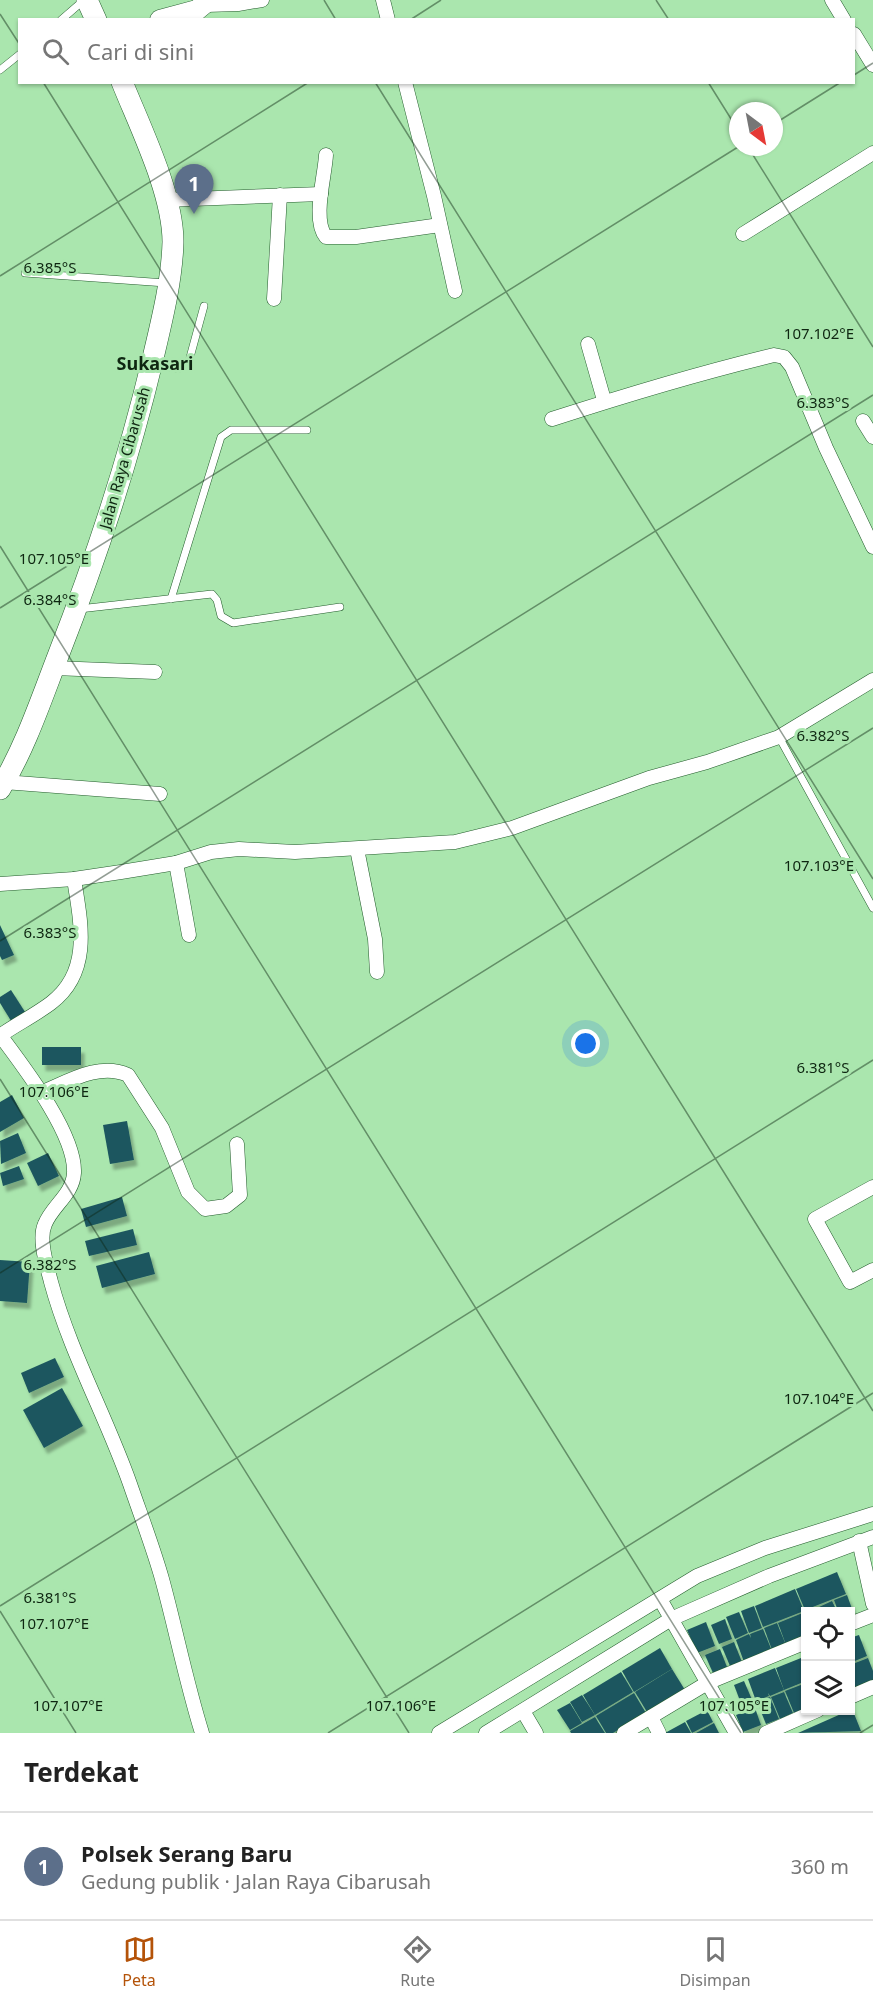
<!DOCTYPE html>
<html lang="id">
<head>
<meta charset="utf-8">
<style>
	:root { --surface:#fff; --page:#f6f6f6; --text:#222; --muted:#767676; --line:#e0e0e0; --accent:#b45309 }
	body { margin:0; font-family:"Noto Sans",sans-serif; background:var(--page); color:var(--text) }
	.controls { position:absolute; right:18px; bottom:18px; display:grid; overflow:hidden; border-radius:0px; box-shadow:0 2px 4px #0004 }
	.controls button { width:54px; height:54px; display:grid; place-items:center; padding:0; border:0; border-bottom:2px solid var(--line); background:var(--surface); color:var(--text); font:30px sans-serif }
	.compass { position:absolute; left:729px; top:102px; width:54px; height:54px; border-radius:50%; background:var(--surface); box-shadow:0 2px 4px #0004; rotate:148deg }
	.you { position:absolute; left:586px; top:1044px; width:21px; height:21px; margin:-15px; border:4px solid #fff; border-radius:50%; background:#1a73e8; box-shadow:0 0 0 9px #1a73e833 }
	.badge { display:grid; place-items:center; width:39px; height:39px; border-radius:50%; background:var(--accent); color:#fff; font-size:20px; font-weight:700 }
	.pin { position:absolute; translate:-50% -50px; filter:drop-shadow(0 2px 3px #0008) }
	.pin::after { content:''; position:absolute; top:32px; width:21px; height:18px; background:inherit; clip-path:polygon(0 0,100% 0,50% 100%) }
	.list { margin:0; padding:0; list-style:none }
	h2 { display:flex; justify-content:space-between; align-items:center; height:78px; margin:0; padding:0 24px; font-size:26px }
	h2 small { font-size:20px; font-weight:400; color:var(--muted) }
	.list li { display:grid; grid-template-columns:39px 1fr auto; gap:18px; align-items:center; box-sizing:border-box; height:108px; padding:0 24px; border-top:2px solid var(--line) }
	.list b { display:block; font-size:22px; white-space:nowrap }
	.list p { margin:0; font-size:20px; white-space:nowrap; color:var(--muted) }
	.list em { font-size:20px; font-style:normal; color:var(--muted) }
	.icon { flex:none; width:33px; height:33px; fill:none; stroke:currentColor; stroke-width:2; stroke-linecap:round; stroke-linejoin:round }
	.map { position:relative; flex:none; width:873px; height:1733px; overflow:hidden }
	.search { position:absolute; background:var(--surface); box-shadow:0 2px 4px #0004; left:18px; right:18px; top:18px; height:66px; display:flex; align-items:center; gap:15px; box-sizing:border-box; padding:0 21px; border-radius:0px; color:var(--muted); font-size:22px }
	.sheet { height:186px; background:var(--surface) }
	nav { display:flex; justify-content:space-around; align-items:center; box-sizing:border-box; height:84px; border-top:2px solid var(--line); background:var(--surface); font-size:16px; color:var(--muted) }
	nav a { display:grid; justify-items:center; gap:3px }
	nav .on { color:var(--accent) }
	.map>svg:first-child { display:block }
	.building { fill:#1c575e; filter:url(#shadow) }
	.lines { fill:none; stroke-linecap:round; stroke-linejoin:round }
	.lane-casing { stroke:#235c2c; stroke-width:8 }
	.street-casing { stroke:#235c2c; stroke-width:15 }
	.secondary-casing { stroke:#235c2c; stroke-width:21 }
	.primary-casing { stroke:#235c2c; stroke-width:22 }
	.lane { stroke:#fff; stroke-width:7 }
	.street { stroke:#fff; stroke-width:14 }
	.secondary { stroke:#fff; stroke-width:20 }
	.primary { stroke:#fff; stroke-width:21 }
	.ticks { fill:none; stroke:#0e2611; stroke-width:1.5; stroke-opacity:0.45 }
	.labels { text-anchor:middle; stroke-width:6; stroke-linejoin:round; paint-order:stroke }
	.street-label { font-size:15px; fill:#0e2611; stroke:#aae6ae }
	.quarter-label { font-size:18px; font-weight:bold; fill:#0e2611; stroke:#aae6ae }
	.ticks-label { font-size:15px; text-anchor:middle; fill:#0e2611; stroke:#aae6ae; stroke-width:6; stroke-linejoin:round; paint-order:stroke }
</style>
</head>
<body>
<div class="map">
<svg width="873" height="1733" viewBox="0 0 873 1733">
	<defs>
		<filter id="shadow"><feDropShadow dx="3.5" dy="6" stdDeviation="1.5" flood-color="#0004"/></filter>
	</defs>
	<rect width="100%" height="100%" fill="#aae6ae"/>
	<!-- building -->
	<g class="building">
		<polygon points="0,925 14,955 2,960 0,956"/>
		<polygon points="11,990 27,1015 13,1024 0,1003 0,997"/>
		<rect x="42" y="1047" width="39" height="18"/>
		<polygon points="12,1095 24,1118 0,1132 0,1102"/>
		<polygon points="127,1121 134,1160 110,1164 103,1125"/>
		<polygon points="18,1133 26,1153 1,1164 0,1141"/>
		<polygon points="48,1153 59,1176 38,1186 27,1163"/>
		<polygon points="19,1166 24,1179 3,1186 0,1173"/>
		<polygon points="122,1197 127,1216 86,1227 81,1209"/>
		<polygon points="133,1229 137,1245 89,1256 85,1241"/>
		<polygon points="149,1252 155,1274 102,1288 96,1266"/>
		<polygon points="0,1260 30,1262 27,1303 0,1301"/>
		<polygon points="55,1358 64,1377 29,1393 21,1373"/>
		<polygon points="62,1388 83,1426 44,1448 23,1410"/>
		<polygon points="837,1572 846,1594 805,1610 796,1589"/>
		<polygon points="795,1589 804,1611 763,1627 755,1606"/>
		<polygon points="847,1595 855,1617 850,1619 850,1611 838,1611 834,1600"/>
		<polygon points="832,1601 837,1611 806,1611 819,1607"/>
		<polygon points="754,1606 762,1628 749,1633 741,1611"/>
		<polygon points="739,1612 748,1633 735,1639 726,1617"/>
		<polygon points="805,1612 806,1637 786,1645 778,1623"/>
		<polygon points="725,1619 732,1639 719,1644 711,1625"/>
		<polygon points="706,1622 715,1646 697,1653 687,1630"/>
		<polygon points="777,1623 786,1645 772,1650 764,1628"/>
		<polygon points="763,1629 772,1651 744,1662 736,1640 749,1634 751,1638 750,1634"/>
		<polygon points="859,1635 867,1656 850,1663 850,1638"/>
		<polygon points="734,1642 742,1662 730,1666 722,1647"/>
		<polygon points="660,1648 672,1669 634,1692 622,1671"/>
		<polygon points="720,1649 727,1667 713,1673 705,1655"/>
		<polygon points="806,1656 806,1681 784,1690 776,1668"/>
		<polygon points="868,1658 873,1671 873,1681 850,1690 850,1665"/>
		<polygon points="775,1668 784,1690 770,1696 768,1693 769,1696 756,1701 748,1679"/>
		<polygon points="672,1669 685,1690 647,1712 635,1692"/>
		<polygon points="621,1672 633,1692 595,1715 583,1695"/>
		<polygon points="744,1681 753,1702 742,1706 734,1685"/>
		<polygon points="806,1683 806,1708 794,1713 785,1691"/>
		<polygon points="784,1692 793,1713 780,1719 771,1697"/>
		<polygon points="634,1693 646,1713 613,1733 606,1733 596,1716"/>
		<polygon points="582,1695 595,1715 582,1722 570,1702"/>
		<polygon points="770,1697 779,1719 766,1724 757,1702"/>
		<polygon points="570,1703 582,1723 570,1730 557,1710"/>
		<polygon points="851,1706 861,1731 798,1733 850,1710"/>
		<polygon points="755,1708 761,1725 743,1732 736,1715"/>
		<polygon points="707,1710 713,1722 692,1733 686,1721"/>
		<polygon points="595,1717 605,1733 571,1733 570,1731"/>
		<polygon points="685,1722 691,1733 665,1733"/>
		<polygon points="714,1723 719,1733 696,1733"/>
	</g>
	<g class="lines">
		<defs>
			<g id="lane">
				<polyline points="61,20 84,0"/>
				<polyline points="0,70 20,54"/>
				<polyline points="25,273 166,283"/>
				<polyline points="154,365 181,369 189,361 204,306"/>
				<polyline points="171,599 221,437 231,430 307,430"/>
				<polyline points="79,609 212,594 217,600 221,616 233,623 340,607"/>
				<polyline points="779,737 873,908"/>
			</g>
			<g id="street">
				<polyline points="383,0 388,20"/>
				<polyline points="832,0 844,20"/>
				<polyline points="206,5 238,4 262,0"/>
				<polyline points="854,34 873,65"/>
				<polyline points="405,82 434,196 455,291"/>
				<path d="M326 155C325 176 312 220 326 237H356L440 225"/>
				<polyline points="166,200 321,194"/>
				<polyline points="743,234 873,153"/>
				<polyline points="274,299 280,195"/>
				<polyline points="588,344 604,400"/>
				<path d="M552 419C626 395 699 373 774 355L784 357 792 367 826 448 873 547"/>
				<polyline points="863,421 873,437"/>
				<polyline points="54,668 155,672"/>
				<polyline points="4,782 160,794"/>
				<polyline points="357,849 375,939 377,972"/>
				<polyline points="176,863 189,935"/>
				<polyline points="0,884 74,879 121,872 176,863 211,852 239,849 295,852 455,842 512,828 649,778 707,762 779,737 873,680"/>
				<path d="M0 1035C23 1066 76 1134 74 1173 73 1194 52 1206 45 1224 38 1239 47 1266 51 1282 70 1352 106 1416 130 1484 141 1516 153 1547 162 1579 176 1630 186 1682 202 1733"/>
				<path d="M1 1035C17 1024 35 1015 51 1003 92 972 81 923 74 879"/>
				<path d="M43 1092C69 1081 100 1062 128 1075L162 1128 188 1192 205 1209 226 1206 240 1195 237 1144"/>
				<polyline points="873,1187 815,1219 850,1282 873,1270"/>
				<polyline points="859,1541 873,1604"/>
				<polyline points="660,1599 736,1733"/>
				<polyline points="850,1624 873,1615"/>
				<polyline points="850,1697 873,1687"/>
				<polyline points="523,1711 536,1733"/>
				<polyline points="651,1717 659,1733"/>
				<polyline points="439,1733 697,1576 765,1548 873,1514"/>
				<polyline points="486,1733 671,1619 769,1576 873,1537"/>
				<polyline points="624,1733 709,1682 806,1642"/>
				<polyline points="766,1733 818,1710"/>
			</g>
			<polyline id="secondary" points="160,20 197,10 209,0"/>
			<g id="primary">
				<polyline points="87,0 96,20"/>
				<path d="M0 789C25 748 41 700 58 656 96 559 129 459 153 358 162 320 172 280 173 242 173 193 140 127 122 82"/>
			</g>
		</defs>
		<!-- lane casing -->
		<use href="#lane" class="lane-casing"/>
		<!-- street casing -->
		<use href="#street" class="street-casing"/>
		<!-- secondary casing -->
		<use href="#secondary" class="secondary-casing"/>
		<!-- primary casing -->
		<use href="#primary" class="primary-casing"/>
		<!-- lane -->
		<use href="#lane" class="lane"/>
		<!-- street -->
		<use href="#street" class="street"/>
		<!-- secondary -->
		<use href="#secondary" class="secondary"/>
		<!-- primary -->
		<use href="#primary" class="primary"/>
	</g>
	<!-- ticks -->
	<path class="ticks" d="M324 0 336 20M656 0 669 20M0 14 20 45M410 20 441 0M854 75 873 63M43 82 873 1411M375 82 873 879M708 82 738 130M774 124 841 82M748 147 873 347M0 276 309 82M0 546 741 1733M0 608 738 147M0 941 873 395M0 1079 409 1733M0 1273 873 728M0 1606 873 1060M0 1611 76 1733M328 1733 873 1393M860 1733 873 1725"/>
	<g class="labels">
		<!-- street labels -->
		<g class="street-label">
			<text transform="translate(125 458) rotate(-74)" y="5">Jalan Raya Cibarusah</text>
		</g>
		<!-- quarter labels -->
		<g class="quarter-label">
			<text x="155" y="370">Sukasari</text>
		</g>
	</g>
	<g class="ticks-label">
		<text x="50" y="273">6.385°S</text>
		<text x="819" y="339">107.102°E</text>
		<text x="823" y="408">6.383°S</text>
		<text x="54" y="564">107.105°E</text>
		<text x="50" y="605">6.384°S</text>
		<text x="823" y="741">6.382°S</text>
		<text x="819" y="871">107.103°E</text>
		<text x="50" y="938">6.383°S</text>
		<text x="823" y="1073">6.381°S</text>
		<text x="54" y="1097">107.106°E</text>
		<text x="50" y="1270">6.382°S</text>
		<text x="819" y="1404">107.104°E</text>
		<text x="50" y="1603">6.381°S</text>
		<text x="54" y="1629">107.107°E</text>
		<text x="68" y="1711">107.107°E</text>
		<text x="401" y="1711">107.106°E</text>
		<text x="734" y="1711">107.105°E</text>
	</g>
</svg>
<div class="controls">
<button><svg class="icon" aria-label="locate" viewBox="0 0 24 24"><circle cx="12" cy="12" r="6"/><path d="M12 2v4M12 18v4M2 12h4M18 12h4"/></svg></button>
<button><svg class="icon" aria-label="layers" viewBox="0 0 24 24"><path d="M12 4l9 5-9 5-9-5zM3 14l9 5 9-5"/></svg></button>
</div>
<svg class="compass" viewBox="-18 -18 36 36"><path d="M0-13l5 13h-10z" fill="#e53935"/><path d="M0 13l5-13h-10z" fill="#767676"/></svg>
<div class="you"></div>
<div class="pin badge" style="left:194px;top:214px;background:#5c6f8a">1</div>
<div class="search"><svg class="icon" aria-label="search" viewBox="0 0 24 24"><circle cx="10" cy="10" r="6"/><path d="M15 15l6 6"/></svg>Cari di sini</div>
</div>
<section class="sheet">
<h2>Terdekat<small></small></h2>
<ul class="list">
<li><span class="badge" style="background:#5c6f8a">1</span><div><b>Polsek Serang Baru</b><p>Gedung publik · Jalan Raya Cibarusah</p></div><em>360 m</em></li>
</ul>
</section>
<nav>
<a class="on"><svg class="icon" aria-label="map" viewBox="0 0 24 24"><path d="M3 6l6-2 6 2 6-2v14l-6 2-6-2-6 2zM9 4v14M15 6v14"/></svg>Peta</a>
<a><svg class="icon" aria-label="directions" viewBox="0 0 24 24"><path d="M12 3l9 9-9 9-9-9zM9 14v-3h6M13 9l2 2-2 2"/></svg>Rute</a>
<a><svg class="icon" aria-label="saved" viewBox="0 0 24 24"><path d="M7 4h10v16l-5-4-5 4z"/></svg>Disimpan</a>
</nav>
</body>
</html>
